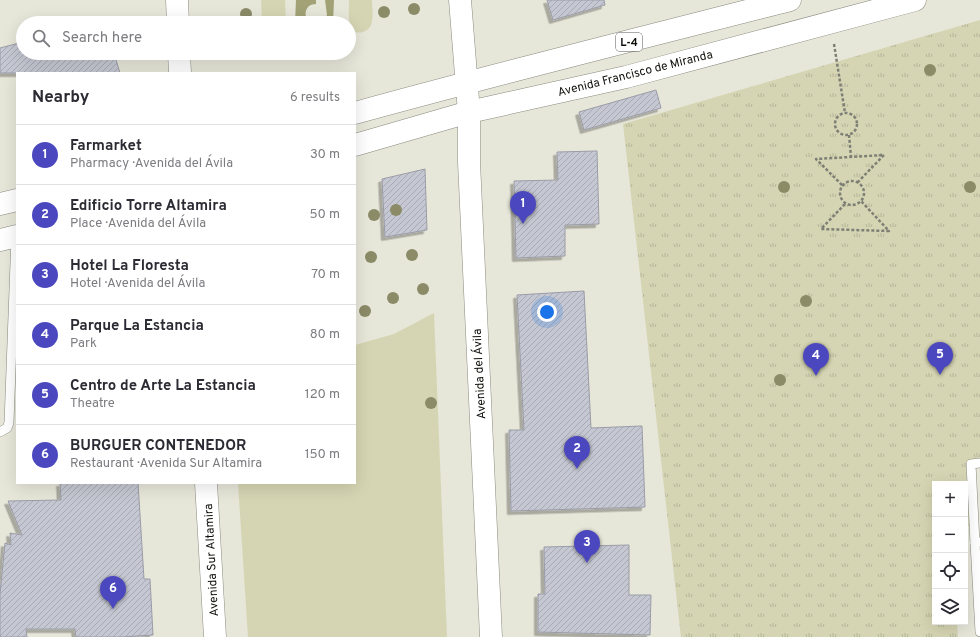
<!DOCTYPE html>
<html lang="en">
<head>
<meta charset="utf-8">
<style>
	:root { --surface:#fff; --page:#f7f7f7; --text:#2b2b33; --muted:#7c7c81; --line:#e1e1e2; --accent:#4b48bf }
	body { margin:0; font-family:Overpass,sans-serif; background:var(--page); color:var(--text) }
	.controls { position:absolute; right:12px; bottom:12px; display:grid; overflow:hidden; border-radius:0px; box-shadow:0 4px 16px #0002 }
	.controls button { width:36px; height:36px; display:grid; place-items:center; padding:0; border:0; border-bottom:1px solid var(--line); background:var(--surface); color:var(--text); font:20px sans-serif }
	.you { position:absolute; left:547px; top:312px; width:14px; height:14px; margin:-10px; border:3px solid #fff; border-radius:50%; background:#1a73e8; box-shadow:0 0 0 6px #1a73e833 }
	.badge { display:grid; place-items:center; width:26px; height:26px; border-radius:50%; background:var(--accent); color:#fff; font-size:13px; font-weight:700 }
	.pin { position:absolute; translate:-50% -33px; filter:drop-shadow(0 1px 2px #0008) }
	.pin::after { content:''; position:absolute; top:21px; width:14px; height:12px; background:inherit; clip-path:polygon(0 0,100% 0,50% 100%) }
	.list { margin:0; padding:0; list-style:none }
	h2 { display:flex; justify-content:space-between; align-items:center; height:52px; margin:0; padding:0 16px; font-size:17px }
	h2 small { font-size:13px; font-weight:400; color:var(--muted) }
	.list li { display:grid; grid-template-columns:26px 1fr auto; gap:12px; align-items:center; box-sizing:border-box; height:60px; padding:0 16px; border-top:1px solid var(--line) }
	.list b { display:block; font-size:15px; white-space:nowrap }
	.list p { margin:0; font-size:13px; white-space:nowrap; color:var(--muted) }
	.list em { font-size:13px; font-style:normal; color:var(--muted) }
	.icon { flex:none; width:22px; height:22px; fill:none; stroke:currentColor; stroke-width:2; stroke-linecap:round; stroke-linejoin:round }
	.map { position:relative; flex:none; width:980px; height:637px; overflow:hidden }
	.search { position:absolute; background:var(--surface); box-shadow:0 4px 16px #0002; left:16px; top:16px; width:340px; height:44px; display:flex; align-items:center; gap:10px; box-sizing:border-box; padding:0 14px; border-radius:22px; color:var(--muted); font-size:15px }
	.panel { position:absolute; background:var(--surface); box-shadow:0 4px 16px #0002; left:16px; top:72px; width:340px; height:412px; border-radius:0px }
	.map>svg:first-child { display:block }
	.grass { fill:#d5d5b3 }
	.park { fill:url(#park-tufts) }
	.water { fill:#a2a276 }
	.building { fill:url(#building-hatch); stroke:#9a9ca7; filter:url(#shadow) }
	.lines { fill:none; stroke-linecap:round; stroke-linejoin:round }
	.lane-casing { stroke:#8a8a7f; stroke-width:10 }
	.secondary-casing { stroke:#8a8a7f; stroke-width:23 }
	.primary-casing { stroke:#8a8a7f; stroke-width:23 }
	.path { stroke:#7f7f76; stroke-width:2.5; stroke-dasharray:3 2; stroke-linecap:butt }
	.lane { stroke:#fff; stroke-width:9 }
	.secondary { stroke:#fff; stroke-width:22 }
	.primary { stroke:#fff; stroke-width:22 }
	.tree { fill:#8c8b68 }
	.labels { text-anchor:middle; stroke-width:3.5; stroke-linejoin:round; paint-order:stroke }
	.shield { fill:#fff; stroke:#565653; stroke-width:1 }
	.shield-label { font-size:11px; font-weight:bold; fill:#0d0d09 }
	.street-label { font-size:12px; fill:#0d0d09; stroke:#fff }
</style>
</head>
<body>
<div class="map">
<svg width="980" height="637" viewBox="0 0 980 637">
	<defs>
		<pattern id="park-tufts" width="24" height="20" patternUnits="userSpaceOnUse"><rect width="24" height="20" fill="#d5d5b3"/><path d="M3 7l-1-3M5 7V3M7 7l1-3M15 17l-1-3M17 17v-4M19 17l1-3" fill="none" stroke="#b6b699"/></pattern>
		<pattern id="building-hatch" width="6" height="6" patternUnits="userSpaceOnUse"><rect width="6" height="6" fill="#c5c7d2"/><path d="M-1 1l2-2M0 6l6-6M5 7l2-2" fill="none" stroke="#a8aab3"/></pattern>
		<filter id="shadow"><feDropShadow dx="-3.5" dy="3.5" stdDeviation="0" flood-color="#0004"/></filter>
	</defs>
	<rect width="100%" height="100%" fill="#e6e6d9"/>
	<!-- grass -->
	<g class="grass">
		<polygon points="261,0 285,0 286,23 262,23"/>
		<path d="M349 0H372C372 7 374 18 371 25 367 34 352 36 350 25 348 17 349 8 349 0Z"/>
		<polygon points="434,313 447,637 248,637 238,483 355,483 355,345 394,334"/>
	</g>
	<!-- park -->
	<polygon class="park" points="980,20 980,463 971,464 974,526 965,526 965,484 935,484 935,622 957,622 958,637 681,637 623,124"/>
	<!-- water -->
	<g class="water">
		<path d="M296 0H316V4C305 4 303 15 309 23H295Z"/>
		<polygon points="325,0 334,0 333,23 322,23 327,15"/>
	</g>
	<!-- building -->
	<g class="building">
		<polygon points="547,0 604,0 605,5 553,20"/>
		<polygon points="23,42 23,53 114,53 120,73 0,73 0,48"/>
		<polygon points="656,90 661,108 584,130 579,112"/>
		<polygon points="597,151 599,224 565,225 565,256 516,258 514,181 558,180 557,152"/>
		<polygon points="425,169 427,230 385,237 382,179"/>
		<polygon points="584,291 591,428 642,426 645,507 511,511 509,430 524,430 517,295"/>
		<polygon points="60,483 138,483 144,579 150,579 153,635 121,637 76,637 75,629 26,629 27,637 0,637 0,594 5,543 11,545 10,533 22,535 8,501 61,500"/>
		<polygon points="629,545 629,595 651,595 650,635 538,632 538,594 545,594 544,547"/>
	</g>
	<g class="lines">
		<defs>
			<g id="lane">
				<polyline points="0,432 7,428 9,423 16,236"/>
				<polyline points="980,542 975,543 980,632"/>
				<polyline points="975,543 971,464 980,463"/>
			</g>
			<g id="secondary">
				<polyline points="177,0 178,23"/>
				<polyline points="460,0 469,112 469,162 491,637"/>
				<polyline points="179,53 180,73"/>
				<polyline points="206,483 215,637"/>
			</g>
			<g id="primary">
				<path d="M355 113C500 73 645 37 790 0"/>
				<polyline points="355,145 469,112 626,77 915,0"/>
				<polyline points="0,204 17,200"/>
				<polyline points="0,240 17,236"/>
			</g>
		</defs>
		<!-- lane casing -->
		<use href="#lane" class="lane-casing"/>
		<!-- secondary casing -->
		<use href="#secondary" class="secondary-casing"/>
		<!-- primary casing -->
		<use href="#primary" class="primary-casing"/>
		<!-- path -->
		<g class="path">
			<polyline points="834,44 845,113"/>
			<circle cx="846" cy="124" r="11"/>
			<polyline points="849,135 851,157"/>
			<circle cx="852" cy="193" r="12"/>
			<polyline points="842,185 816,159 884,155 857,183"/>
			<polyline points="845,204 821,229 889,231 861,201"/>
		</g>
		<!-- lane -->
		<use href="#lane" class="lane"/>
		<!-- secondary -->
		<use href="#secondary" class="secondary"/>
		<!-- primary -->
		<use href="#primary" class="primary"/>
	</g>
	<!-- trees -->
	<g class="tree">
		<circle cx="414" cy="9" r="6"/>
		<circle cx="384" cy="12" r="6"/>
		<circle cx="246" cy="14" r="6"/>
		<circle cx="930" cy="70" r="6"/>
		<circle cx="784" cy="187" r="6"/>
		<circle cx="970" cy="187" r="6"/>
		<circle cx="396" cy="210" r="6"/>
		<circle cx="374" cy="215" r="6"/>
		<circle cx="412" cy="255" r="6"/>
		<circle cx="371" cy="257" r="6"/>
		<circle cx="423" cy="289" r="6"/>
		<circle cx="393" cy="298" r="6"/>
		<circle cx="806" cy="301" r="6"/>
		<circle cx="365" cy="311" r="6"/>
		<circle cx="817" cy="355" r="6"/>
		<circle cx="780" cy="380" r="6"/>
		<circle cx="431" cy="403" r="6"/>
	</g>
	<g class="labels">
		<!-- shield labels -->
		<rect class="shield" x="616" y="33" width="26" height="18" rx="3"/>
		<g class="shield-label">
			<text x="629" y="46">L-4</text>
		</g>
		<!-- street labels -->
		<g class="street-label">
			<text transform="translate(635 73) rotate(-14)" y="4">Avenida Francisco de Miranda</text>
			<text transform="translate(479 374) rotate(-93)" y="4">Avenida del Ávila</text>
			<text transform="translate(211 560) rotate(-93)" y="4">Avenida Sur Altamira</text>
		</g>
	</g>
</svg>
<div class="controls">
<button>+</button>
<button>−</button>
<button><svg class="icon" aria-label="locate" viewBox="0 0 24 24"><circle cx="12" cy="12" r="6"/><path d="M12 2v4M12 18v4M2 12h4M18 12h4"/></svg></button>
<button><svg class="icon" aria-label="layers" viewBox="0 0 24 24"><path d="M12 4l9 5-9 5-9-5zM3 14l9 5 9-5"/></svg></button>
</div>
<div class="you"></div>
<div class="pin badge" style="left:523px;top:224px">1</div>
<div class="pin badge" style="left:577px;top:469px">2</div>
<div class="pin badge" style="left:587px;top:563px">3</div>
<div class="pin badge" style="left:816px;top:376px">4</div>
<div class="pin badge" style="left:940px;top:375px">5</div>
<div class="pin badge" style="left:113px;top:609px">6</div>
<div class="search"><svg class="icon" aria-label="search" viewBox="0 0 24 24"><circle cx="10" cy="10" r="6"/><path d="M15 15l6 6"/></svg>Search here</div>
<section class="panel">
<h2>Nearby<small>6 results</small></h2>
<ul class="list">
<li><span class="badge">1</span><div><b>Farmarket</b><p>Pharmacy · Avenida del Ávila</p></div><em>30 m</em></li>
<li><span class="badge">2</span><div><b>Edificio Torre Altamira</b><p>Place · Avenida del Ávila</p></div><em>50 m</em></li>
<li><span class="badge">3</span><div><b>Hotel La Floresta</b><p>Hotel · Avenida del Ávila</p></div><em>70 m</em></li>
<li><span class="badge">4</span><div><b>Parque La Estancia</b><p>Park</p></div><em>80 m</em></li>
<li><span class="badge">5</span><div><b>Centro de Arte La Estancia</b><p>Theatre</p></div><em>120 m</em></li>
<li><span class="badge">6</span><div><b>BURGUER CONTENEDOR</b><p>Restaurant · Avenida Sur Altamira</p></div><em>150 m</em></li>
</ul>
</section>
</div>
</body>
</html>
